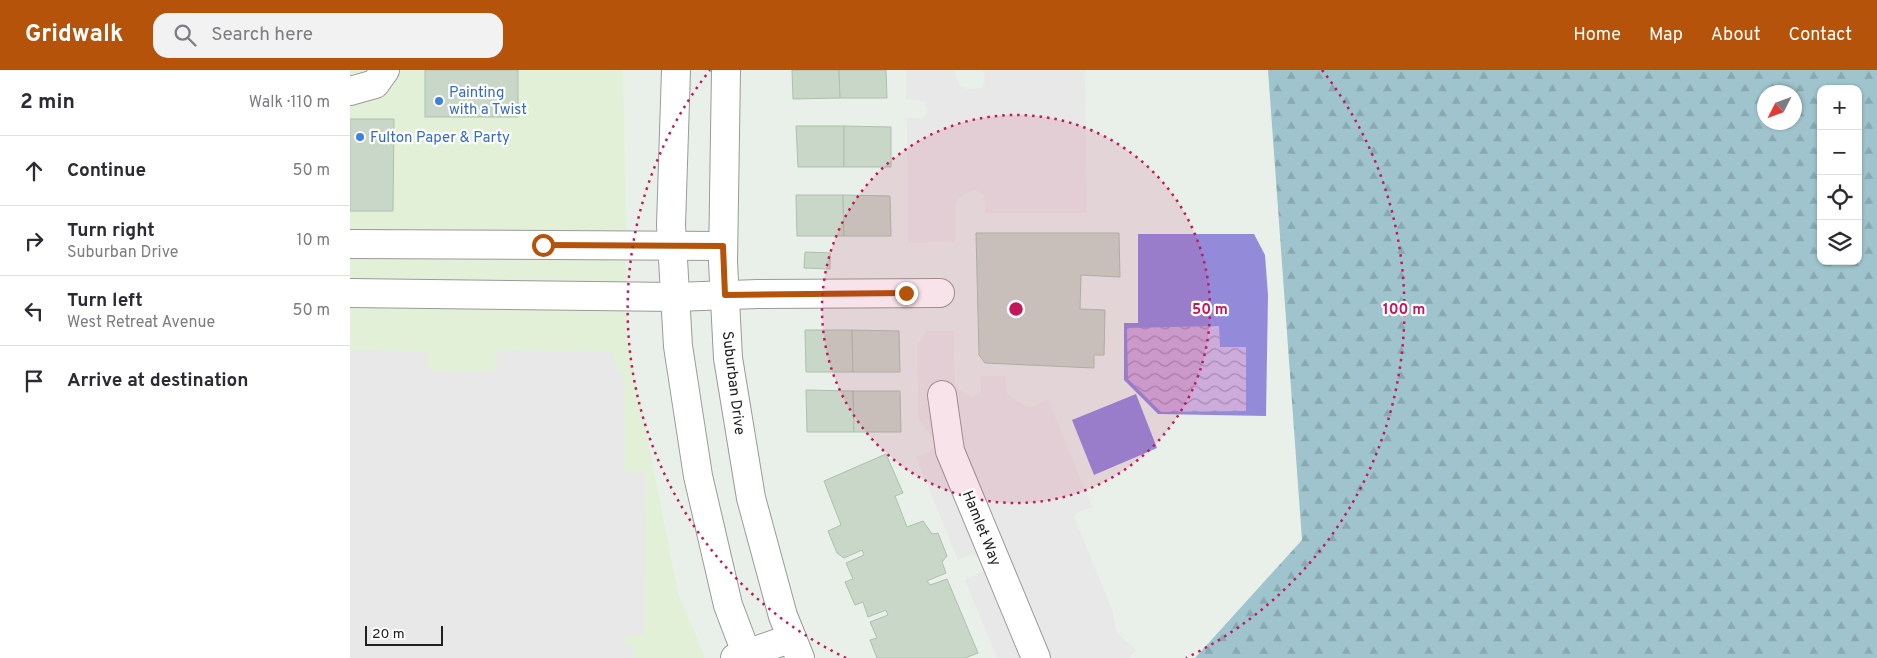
<!DOCTYPE html>
<html lang="en">
<head>
<meta charset="utf-8">
<style>
	:root { --surface:#fff; --page:#f2f2f3; --text:#2b2b33; --muted:#7c7c81; --line:#e1e1e2; --accent:#b45309 }
	body { margin:0; font-family:Overpass,sans-serif; background:var(--page); color:var(--text) }
	.controls { position:absolute; right:15px; top:15px; display:grid; overflow:hidden; border-radius:10px; box-shadow:0 1px 4px #0004 }
	.controls button { width:45px; height:45px; display:grid; place-items:center; padding:0; border:0; border-bottom:1px solid var(--line); background:var(--surface); color:var(--text); font:25px sans-serif }
	.compass { position:absolute; left:1407px; top:15px; width:45px; height:45px; border-radius:50%; background:var(--surface); box-shadow:0 1px 4px #0004; rotate:228deg }
	.scale { position:absolute; left:15px; bottom:12px; width:78px; box-sizing:border-box; padding-left:5px; border:2px solid #202020; border-top:0; font-size:14px; line-height:18px; white-space:nowrap; color:#202020; -webkit-text-stroke:4px #fff; paint-order:stroke }
	.stop { position:absolute; width:15px; height:15px; margin:-11px; border:4px solid #b45309; border-radius:50%; background:#fff }
	.stop.end { background:#b45309; border-color:#fff; box-shadow:0 1px 5px #0008 }
	.list { margin:0; padding:0; list-style:none }
	h2 { display:flex; justify-content:space-between; align-items:center; height:65px; margin:0; padding:0 20px; font-size:21px }
	h2 small { font-size:16px; font-weight:400; color:var(--muted) }
	.list li { display:grid; grid-template-columns:32px 1fr auto; gap:15px; align-items:center; box-sizing:border-box; height:70px; padding:0 20px; border-top:1px solid var(--line) }
	.list b { display:block; font-size:19px; white-space:nowrap }
	.list p { margin:0; font-size:16px; white-space:nowrap; color:var(--muted) }
	.list em { font-size:16px; font-style:normal; color:var(--muted) }
	.icon { flex:none; width:28px; height:28px; fill:none; stroke:currentColor; stroke-width:2; stroke-linecap:round; stroke-linejoin:round }
	.map { position:relative; flex:none; width:1527px; height:588px; overflow:hidden }
	header { display:flex; align-items:center; gap:30px; box-sizing:border-box; height:70px; padding:0 25px; background:var(--accent); color:#fff }
	header strong { font-size:24px }
	nav { display:flex; gap:28px; margin-inline-start:auto; font-size:18px }
	.search { width:350px; height:45px; background:var(--page); display:flex; align-items:center; gap:12px; box-sizing:border-box; padding:0 18px; border-radius:15px; color:var(--muted); font-size:19px }
	main { display:flex }
	aside { flex:1; background:var(--surface) }
	.map>svg:first-child { display:block }
	.commercial { fill:#e3f0d8 }
	.forest { fill:url(#forest-firs); fill-rule:evenodd }
	.pitch { fill:#938bda }
	.parking { fill:#e8e8e8 }
	.water { fill:url(#water-waves) }
	.building { fill:#c9d7c8; stroke:#acc1ab }
	.lines { fill:none; stroke-linecap:round; stroke-linejoin:round }
	.minor-casing { stroke:#9a9a9a; stroke-width:30 }
	.minor { stroke:#fff; stroke-width:28 }
	.route { stroke:#b45309; stroke-width:6 }
	.ring { fill:none; stroke:#c2185b; stroke-width:2.5; stroke-dasharray:2.5 5 }
	.shop-dot { fill:#3f7fe0; stroke:#fff; stroke-width:2 }
	.labels { text-anchor:middle; stroke-width:4.5; stroke-linejoin:round; paint-order:stroke }
	.shop-label { font-size:15px; fill:#366cbe; stroke:#fff; text-anchor:start }
	.street-label { font-size:15px; fill:#202020; stroke:#fff }
	.centre { fill:#c2185b; stroke:#fff; stroke-width:2.5 }
	.ring-label { font-size:15px; text-anchor:middle; font-weight:bold; fill:#c2185b; stroke:#fff; stroke-width:4.5; stroke-linejoin:round; paint-order:stroke }
</style>
</head>
<body>
<header>
<strong>Gridwalk</strong>
<div class="search"><svg class="icon" aria-label="search" viewBox="0 0 24 24"><circle cx="10" cy="10" r="6"/><path d="M15 15l6 6"/></svg>Search here</div>
<nav><a>Home</a><a>Map</a><a>About</a><a>Contact</a></nav>
</header>
<main>
<aside>
<h2>2 min<small>Walk · 110 m</small></h2>
<ul class="list">
<li><svg class="icon" aria-label="ahead" viewBox="0 0 24 24"><path d="M12 20V5M6 11l6-6 6 6"/></svg><div><b>Continue</b></div><em>50 m</em></li>
<li><svg class="icon" aria-label="right" viewBox="0 0 24 24"><path d="M7 20v-9h11M14 6l5 5-5 5"/></svg><div><b>Turn right</b><p>Suburban Drive</p></div><em>10 m</em></li>
<li><svg class="icon" aria-label="left" viewBox="0 0 24 24"><path d="M17 20v-9H6M10 6l-5 5 5 5"/></svg><div><b>Turn left</b><p>West Retreat Avenue</p></div><em>50 m</em></li>
<li><svg class="icon" aria-label="arrive" viewBox="0 0 24 24"><path d="M6 21V4h12l-3 4 3 4H6"/></svg><div><b>Arrive at destination</b></div></li>
</ul>
</aside>
<div class="map">
<svg width="1527" height="588" viewBox="0 0 1527 588">
	<defs>
		<pattern id="forest-firs" width="22" height="20" patternUnits="userSpaceOnUse" patternTransform="scale(1.25)"><rect width="22" height="20" fill="#9fc4cd"/><path d="M5 1l3.5 6h-7zM16 11l3.5 6h-7z" fill="#89a8b0"/></pattern>
		<pattern id="water-waves" width="16" height="10" patternUnits="userSpaceOnUse" patternTransform="scale(1.25)"><rect width="16" height="10" fill="#cdabdb"/><path d="M0 5q4-4 8 0t8 0" fill="none" stroke="#a68bb1"/></pattern>
	</defs>
	<rect width="100%" height="100%" fill="#e8f0e9"/>
	<!-- commercial -->
	<polygon class="commercial" points="0,0 273,0 278,270 328,523 355,588 0,588"/>
	<!-- forest -->
	<path class="forest" d="M918 0H1527V588H845L952 470ZM1471 19H1508V191H1471ZM1414 22H1444V52H1414Z"/>
	<!-- pitch -->
	<g class="pitch">
		<polygon points="788,164 904,164 915,185 918,225 916,346 808,344 774,310 774,253 788,253"/>
		<polygon points="786,324 807,378 744,405 722,350"/>
	</g>
	<!-- parking -->
	<g class="parking">
		<polygon points="556,0 603,0 609,14 617,19 623,19 631,18 635,11 633,0 735,0 737,143 635,143 634,126 627,121 619,122 607,129 605,140 605,172 558,173 557,48 571,48 576,45 577,38 574,31 556,29"/>
		<polygon points="577,261 604,261 605,314 613,323 622,327 630,324 631,318 631,306 655,306 657,323 661,327 678,337 682,337 698,329 742,437 727,443 724,447 763,542 766,562 786,580 779,588 647,588 615,510 630,503 633,500 632,494 628,487 622,484 608,490 566,387 580,381 583,377 583,368 568,349 567,275"/>
		<polygon points="0,280 77,282 78,297 84,301 138,302 144,300 146,296 145,281 263,282 265,295 267,300 272,303 274,316 274,398 277,403 296,402 294,565 276,566 272,571 276,575 284,577 284,588 0,588"/>
	</g>
	<!-- water -->
	<polygon class="water" points="869,256 870,277 896,277 896,341 811,342 778,309 777,258"/>
	<!-- building -->
	<g class="building">
		<rect x="75" y="0" width="93" height="47"/>
		<polygon points="442,0 489,0 490,28 443,29"/>
		<polygon points="489,0 536,0 537,28 490,28"/>
		<polygon points="0,49 44,49 43,141 0,141"/>
		<polygon points="446,56 494,56 494,97 448,97"/>
		<polygon points="494,56 541,57 541,97 494,97"/>
		<polygon points="446,125 493,125 494,166 447,166"/>
		<polygon points="493,125 540,126 541,166 494,166"/>
		<polygon points="626,163 769,163 770,207 731,205 730,239 755,240 754,285 744,285 744,298 635,293 629,285"/>
		<polygon points="455,182 480,183 480,199 454,198"/>
		<polygon points="455,260 502,260 503,302 456,302"/>
		<polygon points="502,260 549,261 550,302 503,302"/>
		<polygon points="456,320 503,321 504,362 457,362"/>
		<polygon points="503,321 550,321 551,362 504,362"/>
		<polygon points="536,384 553,423 545,426 557,457 573,451 582,464 588,463 597,486 592,492 596,503 577,511 580,515 597,509 628,583 615,588 527,588 520,570 527,568 520,552 538,545 536,540 518,547 513,532 505,535 495,512 503,509 496,493 514,485 512,480 494,488 487,483 478,461 491,455 474,411"/>
	</g>
	<g class="lines">
		<defs>
			<g id="minor">
				<polyline points="326,0 321,155 328,276 348,406 378,535 398,588"/>
				<polyline points="376,0 373,192 378,288 401,428 433,546 450,588"/>
				<polyline points="0,21 25,14 35,0"/>
				<polyline points="0,174 373,176"/>
				<polyline points="0,223 325,227 408,224 590,223"/>
				<polyline points="592,325 600,381 686,588"/>
				<polyline points="385,588 442,568"/>
			</g>
		</defs>
		<!-- minor casing -->
		<use href="#minor" class="minor-casing"/>
		<!-- minor -->
		<use href="#minor" class="minor"/>
	</g>
	<g class="lines">
		<!-- route -->
		<polyline class="route" points="193,175 373,176 375,225 556,223"/>
	</g>
	<!-- distance rings -->
	<circle cx="666" cy="239" r="194" fill="#c2185b" fill-opacity=".12"/>
	<g class="ring">
		<circle cx="666" cy="239" r="194"/>
		<path d="M496 588A388 388 0 0 1 360 0M972 0A388 388 0 0 1 836 588"/>
	</g>
	<!-- markers -->
	<g class="shop-dot">
		<circle cx="89" cy="31" r="5"/>
		<circle cx="10" cy="67" r="5"/>
	</g>
	<g class="labels">
		<!-- shop labels -->
		<g class="shop-label">
			<text x="99" y="27">Painting<tspan x="99" dy="17">with a Twist</tspan></text>
			<text x="20" y="72">Fulton Paper &amp; Party</text>
		</g>
		<!-- street labels -->
		<g class="street-label">
			<text transform="translate(384 313) rotate(83)" y="5">Suburban Drive</text>
			<text transform="translate(632 458) rotate(68)" y="5">Hamlet Way</text>
		</g>
	</g>
	<circle cx="666" cy="239" r="8" class="centre"/>
	<g class="ring-label">
		<text x="860" y="244">50 m</text>
		<text x="1054" y="244">100 m</text>
	</g>
</svg>
<div class="controls">
<button>+</button>
<button>−</button>
<button><svg class="icon" aria-label="locate" viewBox="0 0 24 24"><circle cx="12" cy="12" r="6"/><path d="M12 2v4M12 18v4M2 12h4M18 12h4"/></svg></button>
<button><svg class="icon" aria-label="layers" viewBox="0 0 24 24"><path d="M12 4l9 5-9 5-9-5zM3 14l9 5 9-5"/></svg></button>
</div>
<svg class="compass" viewBox="-18 -18 36 36"><path d="M0-13l5 13h-10z" fill="#e53935"/><path d="M0 13l5-13h-10z" fill="#7c7c81"/></svg>
<div class="scale">20 m</div>
<div class="stop" style="left:193px;top:175px"></div>
<div class="stop end" style="left:556px;top:223px"></div>
</div>
</main>
</body>
</html>
